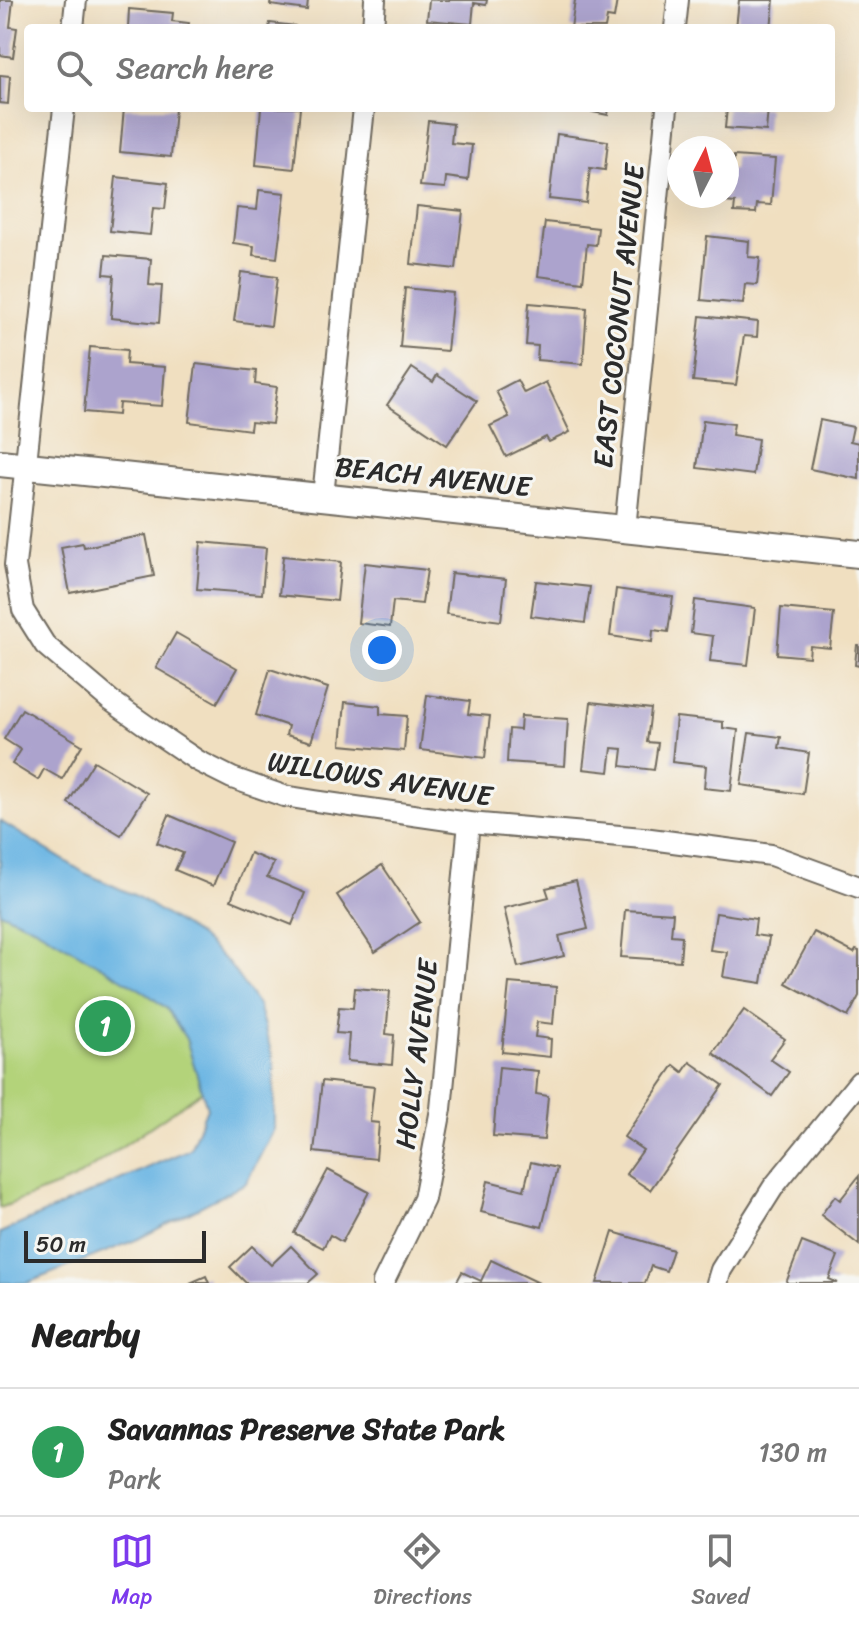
<!DOCTYPE html>
<html lang="en">
<head>
<meta charset="utf-8">
<style>
	:root { --surface:#fff; --page:#f2f2f2; --text:#222; --muted:#767676; --line:#e0e0e0; --accent:#7c3aed }
	body { margin:0; font-family:Sriracha,sans-serif; background:var(--page); color:var(--text) }
	.compass { position:absolute; left:667px; top:136px; width:72px; height:72px; border-radius:50%; background:var(--surface); box-shadow:0 8px 32px #0002; rotate:6deg }
	.scale { position:absolute; left:24px; bottom:20px; width:182px; box-sizing:border-box; padding-left:8px; border:4px solid #2b2b2b; border-top:0; font-size:22px; line-height:28px; white-space:nowrap; color:#2b2b2b; -webkit-text-stroke:6px #f6f6f2; paint-order:stroke }
	.you { position:absolute; left:382px; top:650px; width:28px; height:28px; margin:-20px; border:6px solid #fff; border-radius:50%; background:#1a73e8; box-shadow:0 0 0 12px #1a73e833 }
	.badge { display:grid; place-items:center; width:52px; height:52px; border-radius:50%; background:var(--accent); color:#fff; font-size:26px; font-weight:700 }
	.pin { position:absolute; translate:-50% -50%; border:4px solid #fff; box-shadow:0 2px 8px #0006 }
	.list { margin:0; padding:0; list-style:none }
	h2 { display:flex; justify-content:space-between; align-items:center; height:104px; margin:0; padding:0 32px; font-size:34px }
	h2 small { font-size:26px; font-weight:400; color:var(--muted) }
	.list li { display:grid; grid-template-columns:52px 1fr auto; gap:24px; align-items:center; box-sizing:border-box; height:128px; padding:0 32px; border-top:2px solid var(--line) }
	.list b { display:block; font-size:30px; white-space:nowrap }
	.list p { margin:0; font-size:26px; white-space:nowrap; color:var(--muted) }
	.list em { font-size:26px; font-style:normal; color:var(--muted) }
	.icon { flex:none; width:44px; height:44px; fill:none; stroke:currentColor; stroke-width:2; stroke-linecap:round; stroke-linejoin:round }
	.map { position:relative; flex:none; width:859px; height:1283px; overflow:hidden }
	.search { position:absolute; background:var(--surface); box-shadow:0 8px 32px #0002; left:24px; right:24px; top:24px; height:88px; display:flex; align-items:center; gap:20px; box-sizing:border-box; padding:0 28px; border-radius:8px; color:var(--muted); font-size:30px }
	.sheet { height:232px; background:var(--surface) }
	nav { display:flex; justify-content:space-around; align-items:center; box-sizing:border-box; height:112px; border-top:2px solid var(--line); background:var(--surface); font-size:22px; color:var(--muted) }
	nav a { display:grid; justify-items:center; gap:4px }
	nav .on { color:var(--accent) }
	.map>svg:first-child { display:block }
	.green { fill:#b3d37a; stroke:#6f7f52; stroke-width:2 }
	.water { fill:#6bb5e3; stroke:#4b7087; stroke-width:2 }
	.building { fill:#aca3cd }
	.lines { fill:none; stroke-linecap:round; stroke-linejoin:round }
	.minor-casing { stroke:#706a5f; stroke-width:24 }
	.tertiary-casing { stroke:#706a5f; stroke-width:30 }
	.minor { stroke:#fff; stroke-width:20 }
	.tertiary { stroke:#fff; stroke-width:26 }
	.labels { text-anchor:middle; stroke-width:6; stroke-linejoin:round; paint-order:stroke }
	.street-label { font-size:28px; fill:#2b2b2b; stroke:#f6f6f2 }
</style>
</head>
<body>
<div class="map">
<svg width="859" height="1283" viewBox="0 0 859 1283">
	<rect width="100%" height="100%" fill="#f6f6f2"/>
	<filter id="ink" filterUnits="userSpaceOnUse"><feTurbulence type="fractalNoise" baseFrequency=".0125" numOctaves="2"/><feDisplacementMap in="SourceGraphic" scale="16" xChannelSelector="R" yChannelSelector="G"/><feConvolveMatrix kernelMatrix="1 2 1 2 8 2 1 2 1" color-interpolation-filters="sRGB"/></filter>
	<filter id="wash" filterUnits="userSpaceOnUse"><feTurbulence type="fractalNoise" baseFrequency=".006" numOctaves="4" result="noise"/><feDisplacementMap in="SourceGraphic" scale="32" xChannelSelector="R" yChannelSelector="G"/><feGaussianBlur stdDeviation="1.8" result="paint"/><feColorMatrix in="noise" values="0 0 0 0 0 0 0 0 0 0 0 0 0 0 0 0 0 1.4 0 .05"/><feComposite in="paint" operator="in"/></filter>
	<g filter="url(#wash)">
		<rect width="100%" height="100%" fill="#f0dfc0"/>
		<!-- green -->
		<polygon class="green" points="0,834 233,1070 73,1180 0,1208"/>
		<!-- water -->
		<polygon class="water" points="0,821 85,873 136,896 199,936 229,964 258,1005 274,1062 274,1129 246,1183 138,1239 27,1283 0,1283 0,1233 190,1149 207,1108 186,1039 167,1009 146,993 35,928 0,912"/>
		<g id="blocks">
			<!-- building -->
			<g class="building">
				<polygon points="0,0 13,0 10,27 17,28 13,57 0,55"/>
				<polygon points="271,0 308,0 307,10 270,5"/>
				<polygon points="429,0 487,0 486,5 474,3 472,24 427,20"/>
				<polygon points="575,0 617,0 614,18 607,17 605,28 571,28"/>
				<polygon points="739,0 774,0 771,28 736,28"/>
				<polygon points="129,9 173,13 172,21 189,23 188,28 128,28"/>
				<polygon points="270,23 295,26 295,28 269,28"/>
				<polygon points="0,75 10,76 8,104 0,103"/>
				<polygon points="124,108 175,108 171,157 120,152"/>
				<polygon points="261,108 300,108 294,169 256,165"/>
				<polygon points="573,108 609,108 608,115"/>
				<polygon points="727,108 768,108 766,131 725,128"/>
				<polygon points="428,121 453,124 451,143 472,145 468,180 446,177 445,188 420,186"/>
				<polygon points="557,134 608,141 605,170 590,168 586,203 549,199"/>
				<polygon points="734,156 775,159 771,205 757,204 756,213 734,212 735,203 715,201 715,196 727,196 727,170 734,170"/>
				<polygon points="116,177 168,183 165,209 153,208 150,235 110,231"/>
				<polygon points="259,190 285,193 277,258 253,255 254,246 233,243 237,208 257,210"/>
				<polygon points="417,206 463,211 456,269 411,264"/>
				<polygon points="545,222 598,228 596,245 587,244 583,282 538,276"/>
				<polygon points="707,236 749,241 748,257 760,258 757,285 745,284 743,304 701,300"/>
				<polygon points="106,255 151,259 149,285 162,286 159,323 111,318 114,275 104,274"/>
				<polygon points="241,272 277,277 271,326 234,321"/>
				<polygon points="405,288 453,293 447,351 400,347"/>
				<polygon points="529,303 587,308 583,364 537,360 538,346 526,345"/>
				<polygon points="700,316 758,322 757,337 744,336 736,385 693,381"/>
				<polygon points="90,347 127,350 126,364 165,367 162,406 119,403 118,415 84,412"/>
				<polygon points="196,364 256,371 255,384 277,387 272,424 251,422 250,430 189,422"/>
				<polygon points="412,368 433,382 437,375 477,401 447,445 387,405"/>
				<polygon points="517,380 524,393 546,382 570,432 549,442 546,437 506,457 490,426 509,417 496,391"/>
				<polygon points="703,420 734,424 732,435 758,439 753,475 697,468"/>
				<polygon points="820,420 853,427 850,441 859,443 859,479 810,469"/>
				<polygon points="146,535 154,576 70,593 61,547 83,543 84,547"/>
				<polygon points="201,542 266,548 262,594 197,589"/>
				<polygon points="283,556 341,562 337,601 279,595"/>
				<polygon points="365,563 427,570 422,604 393,601 390,627 358,623"/>
				<polygon points="451,573 506,579 501,621 446,614"/>
				<polygon points="536,581 590,587 585,623 531,616"/>
				<polygon points="616,589 673,597 668,632 653,630 652,642 610,636"/>
				<polygon points="695,600 755,608 748,665 710,661 713,636 691,633"/>
				<polygon points="781,608 834,613 830,648 810,646 809,657 777,654"/>
				<polygon points="176,633 237,668 217,703 156,668"/>
				<polygon points="857,645 859,645 859,666 855,665"/>
				<polygon points="270,669 328,688 311,742 286,735 288,726 256,715"/>
				<polygon points="427,695 470,701 468,714 490,716 485,758 420,750"/>
				<polygon points="345,702 380,706 380,714 407,716 404,751 341,745"/>
				<polygon points="591,702 651,709 647,742 658,743 654,770 621,766 623,749 612,748 609,772 583,769"/>
				<polygon points="22,709 82,745 62,779 44,769 38,780 12,764 21,750 4,739"/>
				<polygon points="521,716 568,719 565,766 507,762 509,729 520,730"/>
				<polygon points="676,717 723,722 723,728 738,730 731,791 704,788 706,766 672,762"/>
				<polygon points="749,733 781,737 779,748 809,753 803,794 741,785"/>
				<polygon points="94,761 147,793 121,835 68,803"/>
				<polygon points="169,815 231,842 213,886 175,870 183,853 157,843"/>
				<polygon points="250,853 274,863 267,877 305,893 292,925 231,900"/>
				<polygon points="382,865 420,922 375,952 337,895"/>
				<polygon points="576,881 588,929 559,936 564,956 518,967 504,908 549,897 546,888"/>
				<polygon points="625,910 673,913 671,935 682,936 680,961 621,957"/>
				<polygon points="716,913 756,919 754,935 769,937 762,983 723,977 727,952 710,950"/>
				<polygon points="814,932 854,953 856,950 859,951 859,996 848,1017 786,983"/>
				<polygon points="509,983 556,987 553,1024 537,1022 535,1037 551,1039 550,1057 502,1052"/>
				<polygon points="355,988 390,991 386,1034 394,1035 392,1065 347,1061 349,1034 336,1033 339,1007 353,1008"/>
				<polygon points="744,1010 785,1039 770,1059 789,1072 772,1096 713,1053"/>
				<polygon points="690,1062 723,1085 650,1190 626,1174 643,1150 624,1137 674,1065 683,1072"/>
				<polygon points="499,1067 538,1071 536,1094 548,1096 544,1140 493,1136"/>
				<polygon points="322,1081 374,1087 370,1122 379,1123 376,1159 314,1152"/>
				<polygon points="531,1162 557,1168 542,1227 481,1212 488,1181 524,1190"/>
				<polygon points="328,1170 369,1192 342,1242 330,1235 323,1248 294,1233"/>
				<polygon points="859,1176 859,1245 821,1215 835,1196 840,1200"/>
				<polygon points="613,1232 673,1250 666,1271 651,1266 645,1283 597,1283"/>
				<polygon points="802,1242 838,1256 829,1279 838,1283 786,1283"/>
				<polygon points="252,1246 271,1265 291,1246 318,1274 308,1283 246,1283 230,1267"/>
				<polygon points="491,1260 539,1283 456,1283 462,1272 481,1281"/>
				<polygon points="206,1276 209,1283 190,1283"/>
			</g>
		</g>
	</g>
	<g filter="url(#ink)">
		<use href="#blocks" fill-opacity="0" stroke="#706a5f" stroke-width="2"/>
		<g class="lines">
			<defs>
				<g id="minor">
					<polyline points="73,28 76,0"/>
					<polyline points="373,28 375,0"/>
					<polyline points="675,28 678,0"/>
					<polyline points="64,108 15,565 23,610 45,645 110,700 161,736 198,761 232,778 284,796 315,801 469,823 643,838 771,855 859,887"/>
					<polyline points="323,496 364,108"/>
					<polyline points="625,529 667,108"/>
					<polyline points="383,1283 424,1199 441,1109 469,823"/>
					<polyline points="717,1283 721,1270 774,1186 859,1082"/>
				</g>
				<polyline id="tertiary" points="0,463 859,554"/>
			</defs>
			<!-- minor casing -->
			<use href="#minor" class="minor-casing"/>
			<!-- tertiary casing -->
			<use href="#tertiary" class="tertiary-casing"/>
			<!-- minor -->
			<use href="#minor" class="minor"/>
			<!-- tertiary -->
			<use href="#tertiary" class="tertiary"/>
		</g>
	</g>
	<g class="labels">
		<!-- street labels -->
		<g class="street-label">
			<text transform="translate(618 316) rotate(-84)" y="10">EAST COCONUT AVENUE</text>
			<text transform="translate(433 476) rotate(6)" y="10">BEACH AVENUE</text>
			<text transform="translate(380 778) rotate(9)" y="10">WILLOWS AVENUE</text>
			<text transform="translate(416 1054) rotate(-83)" y="10">HOLLY AVENUE</text>
		</g>
	</g>
</svg>
<svg class="compass" viewBox="-18 -18 36 36"><path d="M0-13l5 13h-10z" fill="#e53935"/><path d="M0 13l5-13h-10z" fill="#767676"/></svg>
<div class="scale">50 m</div>
<div class="you"></div>
<div class="pin badge" style="left:105px;top:1026px;background:#2e9e5b">1</div>
<div class="search"><svg class="icon" aria-label="search" viewBox="0 0 24 24"><circle cx="10" cy="10" r="6"/><path d="M15 15l6 6"/></svg>Search here</div>
</div>
<section class="sheet">
<h2>Nearby<small></small></h2>
<ul class="list">
<li><span class="badge" style="background:#2e9e5b">1</span><div><b>Savannas Preserve State Park</b><p>Park</p></div><em>130 m</em></li>
</ul>
</section>
<nav>
<a class="on"><svg class="icon" aria-label="map" viewBox="0 0 24 24"><path d="M3 6l6-2 6 2 6-2v14l-6 2-6-2-6 2zM9 4v14M15 6v14"/></svg>Map</a>
<a><svg class="icon" aria-label="directions" viewBox="0 0 24 24"><path d="M12 3l9 9-9 9-9-9zM9 14v-3h6M13 9l2 2-2 2"/></svg>Directions</a>
<a><svg class="icon" aria-label="saved" viewBox="0 0 24 24"><path d="M7 4h10v16l-5-4-5 4z"/></svg>Saved</a>
</nav>
</body>
</html>
